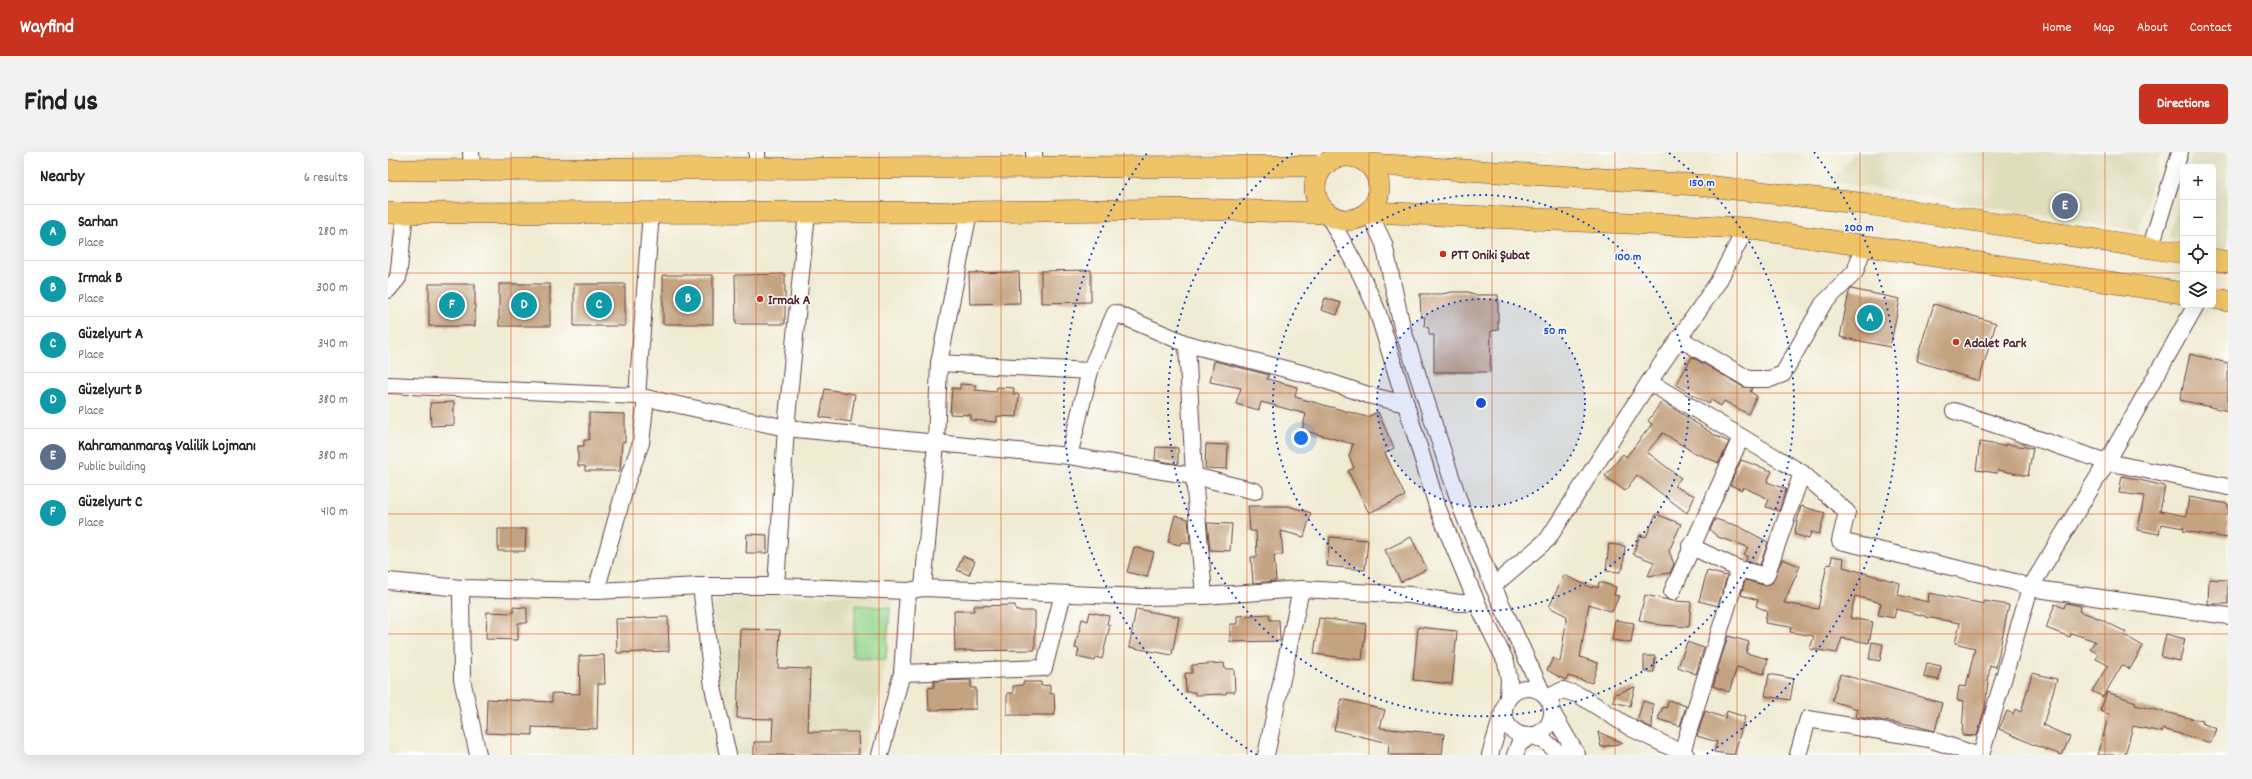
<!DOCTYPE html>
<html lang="en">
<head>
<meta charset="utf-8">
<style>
	:root { --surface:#fff; --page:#f2f2f2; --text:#222; --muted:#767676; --line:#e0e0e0; --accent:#c8321e }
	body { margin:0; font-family:Dekko,sans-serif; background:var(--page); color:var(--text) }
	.controls { position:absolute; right:12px; top:12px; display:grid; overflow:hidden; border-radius:6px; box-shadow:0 4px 16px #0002 }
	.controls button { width:36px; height:36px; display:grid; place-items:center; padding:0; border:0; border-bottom:1px solid var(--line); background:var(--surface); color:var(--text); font:20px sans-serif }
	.you { position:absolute; left:913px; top:286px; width:14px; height:14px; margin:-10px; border:3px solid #fff; border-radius:50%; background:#1a73e8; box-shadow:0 0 0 6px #1a73e833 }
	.badge { display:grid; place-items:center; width:26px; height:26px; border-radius:50%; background:var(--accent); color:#fff; font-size:13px; font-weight:700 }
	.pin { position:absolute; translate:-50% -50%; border:2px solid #fff; box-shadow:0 1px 4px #0006 }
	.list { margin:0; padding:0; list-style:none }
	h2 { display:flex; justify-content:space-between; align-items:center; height:52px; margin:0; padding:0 16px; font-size:17px }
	h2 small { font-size:13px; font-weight:400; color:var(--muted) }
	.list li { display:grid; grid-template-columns:26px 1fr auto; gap:12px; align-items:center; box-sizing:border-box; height:56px; padding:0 16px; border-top:1px solid var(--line) }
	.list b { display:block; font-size:15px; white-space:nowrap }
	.list p { margin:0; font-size:13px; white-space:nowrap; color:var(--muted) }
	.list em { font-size:13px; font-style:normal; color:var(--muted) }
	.icon { flex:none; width:22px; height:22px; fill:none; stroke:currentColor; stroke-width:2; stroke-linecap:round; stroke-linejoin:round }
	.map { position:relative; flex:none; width:1840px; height:603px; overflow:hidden; border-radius:6px }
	header { display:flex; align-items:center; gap:24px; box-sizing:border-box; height:56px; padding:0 20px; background:var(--accent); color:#fff }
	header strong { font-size:19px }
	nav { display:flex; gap:22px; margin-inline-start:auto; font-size:14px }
	.intro { display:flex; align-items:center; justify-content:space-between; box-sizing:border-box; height:96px; padding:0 24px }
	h1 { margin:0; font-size:28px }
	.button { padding:10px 18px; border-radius:6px; background:var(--accent); color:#fff; font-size:14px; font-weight:700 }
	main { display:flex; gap:24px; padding:0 24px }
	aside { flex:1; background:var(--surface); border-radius:6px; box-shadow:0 4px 16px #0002 }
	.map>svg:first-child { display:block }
	.built { fill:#dfddbb }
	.green { fill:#95d68d; stroke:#707a5c }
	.building { fill:#c4a381 }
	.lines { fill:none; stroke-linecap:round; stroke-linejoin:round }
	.minor-casing { stroke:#633e44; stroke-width:18 }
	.major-casing { stroke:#633e44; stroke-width:22 }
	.minor { stroke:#fff; stroke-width:16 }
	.major { stroke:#efc469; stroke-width:21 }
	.grid { fill:none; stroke:#e0560e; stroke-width:1; stroke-opacity:0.55 }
	.ring { fill:none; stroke:#1d4ed8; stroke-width:2; stroke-dasharray:2 4 }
	.poi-dot { fill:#c8321e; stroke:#fdfcf7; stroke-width:1.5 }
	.labels { text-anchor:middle; stroke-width:3; stroke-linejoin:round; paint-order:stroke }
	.poi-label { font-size:14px; font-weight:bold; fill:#4a1f2b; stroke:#fdfcf7; text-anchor:start }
	.centre { fill:#1d4ed8; stroke:#fdfcf7; stroke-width:2 }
	.ring-label { font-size:12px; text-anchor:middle; font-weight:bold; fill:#1d4ed8; stroke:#fdfcf7; stroke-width:3; stroke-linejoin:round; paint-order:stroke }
</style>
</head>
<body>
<header>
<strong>Wayfind</strong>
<nav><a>Home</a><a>Map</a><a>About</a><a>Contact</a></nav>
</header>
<div class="intro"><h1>Find us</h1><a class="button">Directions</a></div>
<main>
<aside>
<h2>Nearby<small>6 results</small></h2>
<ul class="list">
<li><span class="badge" style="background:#0f9aa8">A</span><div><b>Sarhan</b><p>Place</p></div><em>280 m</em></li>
<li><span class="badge" style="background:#0f9aa8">B</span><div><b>Irmak B</b><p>Place</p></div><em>300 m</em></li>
<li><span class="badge" style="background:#0f9aa8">C</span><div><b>Güzelyurt A</b><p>Place</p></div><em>340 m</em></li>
<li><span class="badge" style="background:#0f9aa8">D</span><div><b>Güzelyurt B</b><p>Place</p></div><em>380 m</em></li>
<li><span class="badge" style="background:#5c6f8a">E</span><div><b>Kahramanmaraş Valilik Lojmanı</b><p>Public building</p></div><em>380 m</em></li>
<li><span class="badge" style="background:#0f9aa8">F</span><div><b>Güzelyurt C</b><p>Place</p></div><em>410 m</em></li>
</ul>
</aside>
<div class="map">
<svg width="1840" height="603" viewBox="0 0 1840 603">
	<rect width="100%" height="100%" fill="#fdfcf7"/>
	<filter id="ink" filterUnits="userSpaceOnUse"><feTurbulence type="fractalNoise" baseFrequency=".025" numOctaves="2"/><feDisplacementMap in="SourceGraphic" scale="8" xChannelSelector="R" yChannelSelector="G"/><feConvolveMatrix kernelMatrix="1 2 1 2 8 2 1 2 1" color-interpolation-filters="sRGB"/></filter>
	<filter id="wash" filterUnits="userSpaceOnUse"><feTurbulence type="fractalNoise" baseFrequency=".012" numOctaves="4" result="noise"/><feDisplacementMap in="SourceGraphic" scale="16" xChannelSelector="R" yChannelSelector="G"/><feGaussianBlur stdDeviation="0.9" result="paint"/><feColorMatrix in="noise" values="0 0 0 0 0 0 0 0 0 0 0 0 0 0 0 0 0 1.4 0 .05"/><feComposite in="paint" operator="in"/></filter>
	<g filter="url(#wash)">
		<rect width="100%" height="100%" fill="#f0ebd3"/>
		<!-- built -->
		<g class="built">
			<polygon points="1468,0 1773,0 1750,79 1442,29"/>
			<polygon points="1805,0 1840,0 1840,97 1825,94 1825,15 1801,15"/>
			<polygon points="1795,35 1795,88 1781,85"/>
			<polygon points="498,443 505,450 493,541 474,603 346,603 329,537 324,455 332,444"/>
		</g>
		<!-- green -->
		<polygon class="green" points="468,453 502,456 498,508 464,505"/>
		<g id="blocks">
			<!-- building -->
			<g class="building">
				<polygon points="703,118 703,150 653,151 653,119"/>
				<polygon points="631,120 632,151 582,152 581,121"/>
				<polygon points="397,122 397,172 348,172 347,123"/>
				<rect x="275" y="123" width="50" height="49"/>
				<rect x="41" y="132" width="46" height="42"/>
				<rect x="111" y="132" width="51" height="42"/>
				<rect x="186" y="132" width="51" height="42"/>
				<polygon points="1463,137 1512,147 1502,195 1452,185 1461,140"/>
				<polygon points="1064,140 1080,140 1089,143 1110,143 1110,178 1103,179 1102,220 1046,220 1046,183 1041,183 1041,176 1036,175 1037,165 1033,165 1032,142 1054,142"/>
				<polygon points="937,146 953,151 949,163 933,158"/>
				<polygon points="1546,152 1608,171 1591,229 1528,209"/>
				<polygon points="1802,202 1840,211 1840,259 1792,248"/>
				<polygon points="1304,205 1355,235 1364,236 1362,240 1369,244 1360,262 1336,249 1333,254 1323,248 1321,252 1288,233"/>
				<polygon points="826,209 881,223 879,227 909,235 907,245 979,265 990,260 1006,296 997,301 1017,344 981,361 960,319 966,316 961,304 965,292 914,278 918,262 873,250 871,258 848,252 853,236 822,230"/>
				<polygon points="572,232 588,233 587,238 608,240 609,235 626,236 625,242 631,243 629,265 609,264 609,270 583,268 583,263 562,262 564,236 572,237"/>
				<polygon points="437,237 467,242 463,270 432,265"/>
				<polygon points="1274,249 1328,284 1341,290 1331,311 1305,300 1275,281 1259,300 1293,326 1286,334 1307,344 1299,361 1249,323 1237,339 1217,324 1235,302 1238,305 1264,272 1260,269"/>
				<polygon points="66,250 66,273 43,274 42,251"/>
				<polygon points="201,261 237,262 237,290 234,290 232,319 197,319 197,314 190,314 190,294 196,294 196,288 201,288"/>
				<polygon points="1592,290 1617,294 1617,292 1645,296 1640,324 1610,318 1609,321 1588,318"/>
				<polygon points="818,292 840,293 839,317 817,316"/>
				<polygon points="768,295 790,296 790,312 767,308"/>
				<polygon points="1353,308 1384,319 1379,330 1398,337 1391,359 1378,355 1381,347 1355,335 1354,338 1342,333"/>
				<polygon points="1734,324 1777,334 1772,359 1798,364 1801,345 1840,352 1840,386 1795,379 1796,376 1773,372 1771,382 1750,378 1756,344 1731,341"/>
				<polygon points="860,354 900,354 923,361 916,385 893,379 895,403 886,403 888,429 865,431 863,405 869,405 868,379 862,379"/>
				<polygon points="1413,354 1437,361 1431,382 1423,380 1421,387 1406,382"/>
				<polygon points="1268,362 1293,372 1281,399 1286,412 1282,421 1260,424 1266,410 1245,402 1252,383 1258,385"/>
				<polygon points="787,363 800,367 802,392 793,390 792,393 780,390"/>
				<polygon points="1327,367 1350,374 1380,390 1372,413 1358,409 1359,404 1356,403 1360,395 1330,385 1322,378"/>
				<polygon points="819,371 844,372 842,399 822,398"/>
				<polygon points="110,377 138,377 137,399 110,399"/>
				<polygon points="359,382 379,383 379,401 358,401"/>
				<polygon points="942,385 980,388 977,418 939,414"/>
				<polygon points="1023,385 1039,417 1013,430 997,398"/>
				<polygon points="1221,392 1237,394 1235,416 1232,420 1218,419"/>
				<polygon points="746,395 766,400 759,425 739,420"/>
				<polygon points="575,404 587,409 581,423 569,418"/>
				<polygon points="1444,404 1456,406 1455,415 1512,431 1510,443 1540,450 1541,441 1596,452 1596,449 1621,453 1608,515 1602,513 1597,555 1589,584 1574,583 1576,549 1569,548 1571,534 1578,535 1587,496 1567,491 1572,471 1537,465 1537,464 1508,457 1506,466 1490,463 1493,451 1467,444 1462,466 1485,470 1481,491 1454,486 1449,501 1422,497 1426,484 1402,480 1403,475 1377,471 1379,459 1368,454 1370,448 1353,443 1357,428 1376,433 1384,431 1394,407 1412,414 1396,451 1430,457 1439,412 1443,413"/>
				<polygon points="1319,419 1339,424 1330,454 1311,449"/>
				<polygon points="1176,423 1204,436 1205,434 1210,436 1211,430 1228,435 1226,443 1231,444 1224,460 1201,452 1192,505 1210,511 1204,531 1180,524 1177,528 1159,518 1165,506 1172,510 1179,464 1161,455"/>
				<polygon points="1821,427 1840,428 1840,452 1820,452"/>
				<polygon points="1257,443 1285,449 1303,450 1301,475 1272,473 1251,468"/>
				<polygon points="1678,451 1693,454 1691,459 1710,466 1738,480 1736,483 1755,494 1742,517 1734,513 1715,545 1704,539 1720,513 1708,507 1710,502 1702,497 1707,489 1683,481 1682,485 1658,476 1667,452 1676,456"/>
				<polygon points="627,453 628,459 647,459 647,498 567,499 566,459 586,459 586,454"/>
				<polygon points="125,455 139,456 139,471 130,471 130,488 98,487 99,460 125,461"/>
				<polygon points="748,457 791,465 784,503 741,495"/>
				<polygon points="702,460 721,464 719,472 722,473 714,507 708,505 707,509 689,505 691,497 687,496 694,467 700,469"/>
				<polygon points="881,462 882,468 891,468 892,489 842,490 842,472 849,472 849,464"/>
				<polygon points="280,465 281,499 229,501 228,467"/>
				<polygon points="931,466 978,472 974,508 926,502"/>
				<polygon points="1227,468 1246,471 1243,491 1224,488"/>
				<polygon points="1030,475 1069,479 1064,532 1025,528"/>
				<polygon points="352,477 392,478 390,516 422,517 420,580 470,580 471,603 366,603 366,590 384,590 385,567 349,566"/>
				<polygon points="1778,482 1797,487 1792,509 1773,505"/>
				<polygon points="1340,484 1361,490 1358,501 1380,507 1376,522 1349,515 1341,540 1325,534"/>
				<polygon points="1299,490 1316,496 1308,522 1290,515"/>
				<polygon points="1484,490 1495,492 1492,509 1481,507"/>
				<polygon points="216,503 217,532 210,532 209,577 144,575 144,583 98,581 99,547 164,550 164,541 192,542 191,504"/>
				<polygon points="1256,504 1267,504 1266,520 1256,520"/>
				<polygon points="836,511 837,517 846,517 847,540 838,540 838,542 807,543 807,540 798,540 797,521 804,521 804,513"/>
				<polygon points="1539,511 1553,514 1551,528 1536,525"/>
				<polygon points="1644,521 1669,527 1655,573 1682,585 1674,603 1646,593 1611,577 1619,559 1625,562 1627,557 1633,560"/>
				<polygon points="1381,522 1406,527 1402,548 1377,544"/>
				<polygon points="1452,522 1554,551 1547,579 1525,573 1468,565 1470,557 1444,549"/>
				<polygon points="583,528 583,536 588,536 588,557 541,558 540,536 546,535 546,529"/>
				<polygon points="635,530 653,530 653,534 662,533 662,542 666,541 667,563 619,563 619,541 625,541 625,534 635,533"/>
				<polygon points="1247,535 1242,554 1225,550 1227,542"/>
				<polygon points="1719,540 1748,550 1747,553 1814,569 1813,571 1829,577 1823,591 1775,577 1774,580 1745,574 1737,603 1710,603 1721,562 1712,559"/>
				<polygon points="954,547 997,558 992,576 1056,582 1054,603 1000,603 1001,591 946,578"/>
				<polygon points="1281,548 1298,554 1292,574 1270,567 1275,555 1278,556"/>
				<polygon points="1255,549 1265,552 1264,576 1249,569"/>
				<polygon points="1317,559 1337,566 1339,559 1357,565 1346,603 1326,600 1329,590 1309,584"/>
				<polygon points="1210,580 1235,591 1213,595"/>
			</g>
		</g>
	</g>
	<g filter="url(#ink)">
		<use href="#blocks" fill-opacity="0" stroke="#633e44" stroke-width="1"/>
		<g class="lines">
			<defs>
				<g id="minor">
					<polyline points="83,0 84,16"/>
					<polyline points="646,0 646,16"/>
					<polyline points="369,16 369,0"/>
					<polyline points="981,60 996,92 1014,175 1074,358 1105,434 1154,540"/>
					<polyline points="939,61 974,125 989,158 1050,357 1089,451 1118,510 1121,527 1120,545"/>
					<polyline points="1763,94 1792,0"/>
					<polyline points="0,138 10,126 17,61"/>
					<polyline points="1291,186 1360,227 1382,227 1395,222 1435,152 1467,120 1476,93"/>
					<polyline points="799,192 806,324 816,444"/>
					<polyline points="551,211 702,219"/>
					<polyline points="1261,230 1414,321 1459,360 1452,389 1627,430 1642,436 1840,464"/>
					<polyline points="0,233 249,244 398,276 681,304 806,324 867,339"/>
					<polyline points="249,244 263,60"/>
					<polyline points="1566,259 1719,310 1840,335"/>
					<polyline points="681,304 702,219 727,161 799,192 921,223 980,243 1018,252"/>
					<polyline points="1302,394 1351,417 1378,424 1414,321"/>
					<polyline points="0,429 73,436 208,439 313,434 388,434 520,439 535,436 754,445 816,444 913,437 1022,443 1071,451 1089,451"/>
					<polyline points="313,434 325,535 340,603"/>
					<polyline points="388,434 398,276 419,60"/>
					<polyline points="1105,434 1160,387 1261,230 1330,130 1358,76"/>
					<polyline points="73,436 74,527 90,603"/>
					<polyline points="535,436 548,291 551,211 581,60"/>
					<polyline points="208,439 239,329 253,291 258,246"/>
					<polyline points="1284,440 1353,285"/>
					<polyline points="514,521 656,516 675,442"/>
					<circle cx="1140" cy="560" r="24"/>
					<polyline points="1159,546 1175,538 1191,543 1243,576 1298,603"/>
					<polyline points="1164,560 1189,603"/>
					<polyline points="1294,600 1351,417"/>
					<polyline points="492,603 514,521 520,439"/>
					<polyline points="878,603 913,437"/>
					<polyline points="1102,603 1115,560"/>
					<polyline points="1127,603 1131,592 1144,583 1158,590 1173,603"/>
					<polyline points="1410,603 1420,567 1541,587 1589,603"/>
					<polyline points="1593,603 1642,436 1719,310 1808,153"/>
				</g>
				<g id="major">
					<circle cx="959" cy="36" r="32"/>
					<polyline points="981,12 1310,33 1479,52 1795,101"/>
					<polyline points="0,18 935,14"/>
					<polyline points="981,60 1358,76 1795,141"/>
					<polyline points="0,61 581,60 801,57 939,61"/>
					<polyline points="1825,107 1840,110"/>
					<polyline points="1825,146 1840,149"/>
				</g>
			</defs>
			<!-- minor casing -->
			<use href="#minor" class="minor-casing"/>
			<!-- major casing -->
			<use href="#major" class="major-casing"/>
			<!-- minor -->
			<use href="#minor" class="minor"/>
			<!-- major -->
			<use href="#major" class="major"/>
		</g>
	</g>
	<!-- grid -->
	<path class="grid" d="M123 0V603M245 0V603M368 0V603M491 0V603M613 0V603M736 0V603M859 0V603M981 0V603M1104 0V603M1227 0V603M1349 0V603M1472 0V603M1595 0V603M1717 0V603M0 121H1795M1825 121H1840M0 241H1840M0 362H1840M0 482H1840"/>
	<!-- distance rings -->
	<circle cx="1093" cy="251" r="104" fill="#1d4ed8" fill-opacity=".12"/>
	<g class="ring">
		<circle cx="1093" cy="251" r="104"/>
		<circle cx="1093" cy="251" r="208"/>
		<path d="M1281 1A313 313 0 1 1 905 1"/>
		<path d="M869 603A417 417 0 0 1 760 0M1426 0A417 417 0 0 1 1317 603"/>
	</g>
	<!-- markers -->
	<g class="poi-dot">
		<circle cx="1055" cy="102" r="4"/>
		<circle cx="372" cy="147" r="4"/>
		<circle cx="1568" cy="190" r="4"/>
	</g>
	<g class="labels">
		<!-- poi labels -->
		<g class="poi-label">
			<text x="1063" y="107">PTT Oniki Şubat</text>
			<text x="380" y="152">Irmak A</text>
			<text x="1576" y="195">Adalet Park</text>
		</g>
	</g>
	<circle cx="1093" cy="251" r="6" class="centre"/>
	<g class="ring-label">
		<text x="1314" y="34">150 m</text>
		<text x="1471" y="79">200 m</text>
		<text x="1240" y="108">100 m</text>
		<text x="1167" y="182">50 m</text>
	</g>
</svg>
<div class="controls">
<button>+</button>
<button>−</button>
<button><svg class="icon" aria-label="locate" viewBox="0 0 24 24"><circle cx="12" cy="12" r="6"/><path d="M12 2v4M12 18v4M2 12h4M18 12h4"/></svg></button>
<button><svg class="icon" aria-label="layers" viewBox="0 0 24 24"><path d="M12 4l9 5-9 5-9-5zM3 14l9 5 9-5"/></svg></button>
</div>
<div class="you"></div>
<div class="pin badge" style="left:1482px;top:166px;background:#0f9aa8">A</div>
<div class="pin badge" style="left:300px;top:147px;background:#0f9aa8">B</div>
<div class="pin badge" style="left:211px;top:153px;background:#0f9aa8">C</div>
<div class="pin badge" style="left:136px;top:153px;background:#0f9aa8">D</div>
<div class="pin badge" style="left:1677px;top:54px;background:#5c6f8a">E</div>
<div class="pin badge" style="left:64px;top:153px;background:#0f9aa8">F</div>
</div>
</main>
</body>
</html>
